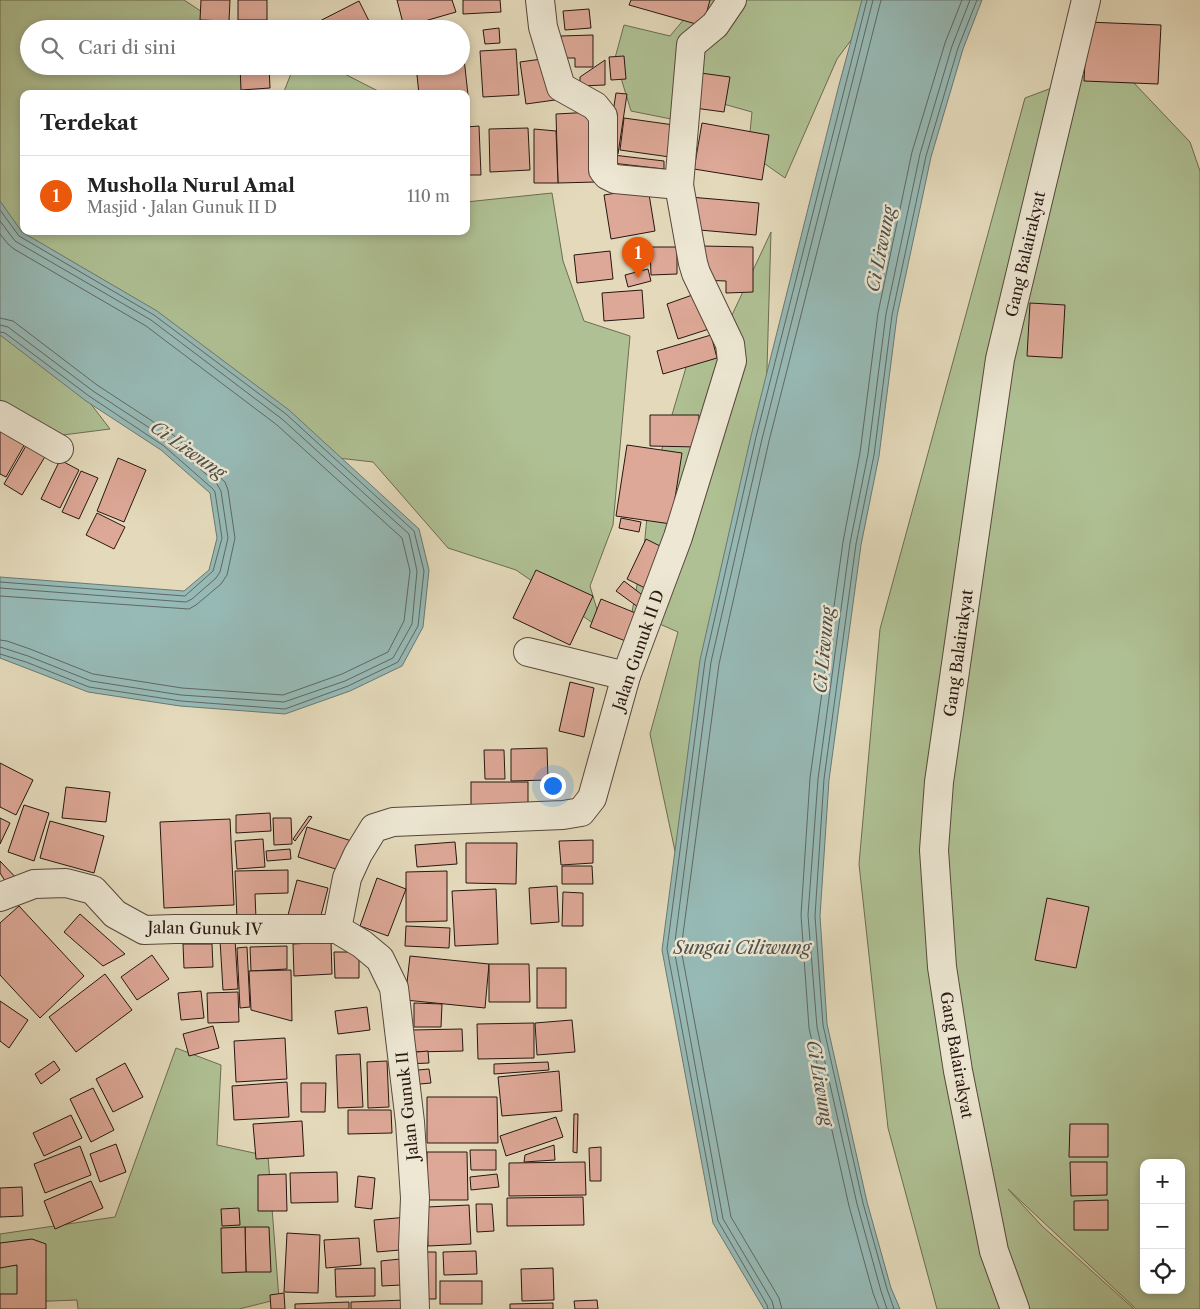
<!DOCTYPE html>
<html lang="id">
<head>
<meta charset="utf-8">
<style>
	:root { --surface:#fff; --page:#f6f6f6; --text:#222; --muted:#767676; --line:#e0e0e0; --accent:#ea580c }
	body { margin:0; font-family:"Libre Caslon Text",serif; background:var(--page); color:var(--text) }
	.controls { position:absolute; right:15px; bottom:15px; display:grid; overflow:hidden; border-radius:10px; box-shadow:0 2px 8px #0003 }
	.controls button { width:45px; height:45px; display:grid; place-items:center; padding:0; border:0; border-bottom:1px solid var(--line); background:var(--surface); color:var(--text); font:25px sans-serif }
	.you { position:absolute; left:552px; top:785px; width:18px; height:18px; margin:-12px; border:4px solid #fff; border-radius:50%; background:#1a73e8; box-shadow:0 0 0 8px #1a73e833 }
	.badge { display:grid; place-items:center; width:32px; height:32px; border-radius:50%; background:var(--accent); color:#fff; font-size:16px; font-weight:700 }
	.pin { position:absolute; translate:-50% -41px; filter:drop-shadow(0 1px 2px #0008) }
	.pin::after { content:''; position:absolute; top:26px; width:18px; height:15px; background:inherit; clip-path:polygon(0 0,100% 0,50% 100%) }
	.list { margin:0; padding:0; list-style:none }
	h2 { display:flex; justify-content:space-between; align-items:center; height:65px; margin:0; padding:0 20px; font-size:21px }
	h2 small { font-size:16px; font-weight:400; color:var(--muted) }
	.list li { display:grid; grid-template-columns:32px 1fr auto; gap:15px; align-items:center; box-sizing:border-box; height:80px; padding:0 20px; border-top:1px solid var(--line) }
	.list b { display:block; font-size:19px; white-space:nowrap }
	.list p { margin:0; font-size:16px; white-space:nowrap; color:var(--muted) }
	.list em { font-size:16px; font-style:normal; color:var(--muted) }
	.icon { flex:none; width:28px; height:28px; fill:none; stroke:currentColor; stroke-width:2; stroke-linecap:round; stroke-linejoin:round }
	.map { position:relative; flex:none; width:1200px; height:1309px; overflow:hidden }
	.search { position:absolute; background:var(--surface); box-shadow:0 2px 8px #0003; left:20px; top:20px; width:450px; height:55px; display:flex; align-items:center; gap:12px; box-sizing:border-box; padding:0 18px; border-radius:28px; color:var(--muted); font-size:19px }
	.panel { position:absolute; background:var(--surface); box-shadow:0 2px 8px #0003; left:20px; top:90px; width:450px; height:145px; border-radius:10px }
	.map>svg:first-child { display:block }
	.green { fill:#afc194; stroke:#6b6c52; fill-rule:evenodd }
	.water { fill:#97bab6; stroke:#6a7874 }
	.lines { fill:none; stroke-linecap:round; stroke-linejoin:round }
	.shore { stroke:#5f6863; stroke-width:1 }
	.building { fill:#dda897; stroke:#271610 }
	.minor-casing { stroke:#56473b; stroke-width:30 }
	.minor { stroke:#ede7d3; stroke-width:28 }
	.labels { text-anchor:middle; stroke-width:5; stroke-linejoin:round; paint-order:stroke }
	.street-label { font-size:16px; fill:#271610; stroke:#ede7d3 }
	.water-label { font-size:18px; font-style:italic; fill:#4e4f4a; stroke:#ede7d3 }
</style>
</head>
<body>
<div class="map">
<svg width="1200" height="1309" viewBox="0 0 1200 1309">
	<rect width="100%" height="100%" fill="#e4dabb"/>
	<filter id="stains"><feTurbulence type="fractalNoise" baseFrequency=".004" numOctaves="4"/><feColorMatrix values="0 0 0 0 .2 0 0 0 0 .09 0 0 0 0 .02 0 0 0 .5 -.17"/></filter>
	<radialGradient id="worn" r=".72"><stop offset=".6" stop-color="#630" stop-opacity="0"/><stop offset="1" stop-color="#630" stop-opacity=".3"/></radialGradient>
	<!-- green -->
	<g class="green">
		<polygon points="0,0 184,0 228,29 29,29 29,66 242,66 249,93 263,94 24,94 24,231 466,231 466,202 552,193 563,261 584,321 630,336 613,525 590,586 603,630 516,570 448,548 373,462 338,458 0,230"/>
		<polygon points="700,0 885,0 860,28 837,59 785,178 748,152 752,112 688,94 676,120 631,111 615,58 624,25 670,36"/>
		<path d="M1116 64 1190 142 1200 171V1309H1136L1008 1189 1042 1226 1134 1309H937L888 1128 859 864 880 629 1025 98ZM1144 1163H1181V1290H1144Z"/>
		<polygon points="294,66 329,66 378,91 378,94 283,94"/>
		<polygon points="771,232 766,402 691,926 650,734 678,632 632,612 644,548 647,517 658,462 690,354 717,347"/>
		<polygon points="0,314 84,395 110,429 55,436 0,400"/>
		<polygon points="176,1048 221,1065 217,1145 268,1156 279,1299 239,1309 78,1309 77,1300 0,1303 0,1234 115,1217"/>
	</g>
	<!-- water -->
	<g class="water">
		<polygon points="862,0 982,0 963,49 931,157 897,316 879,456 861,545 829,780 820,916 827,1024 867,1202 891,1288 900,1309 764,1309 713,1223 662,950 700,660 751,436 839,85"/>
		<polygon points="0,201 22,232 157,311 289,410 419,529 429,570 423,627 402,666 350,691 285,714 180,706 88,692 0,658 0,577 184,591 209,570 217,538 210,493 161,450 86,401 0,335"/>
	</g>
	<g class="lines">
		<!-- shore -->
		<g class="shore">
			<polyline points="0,210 19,236 154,315 286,414 414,531 424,571 418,626 398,662 348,686 285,709 181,701 89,687 26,662 0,654"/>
			<polyline points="0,221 15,241 151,320 282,419 409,534 417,571 412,624 393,658 345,681 284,702 181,695 91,681 28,656 0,647"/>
			<polyline points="0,234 8,244 14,249 146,326 277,425 402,538 410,571 404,621 388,652 342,674 283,695 182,688 93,674 30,649 7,641 0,640"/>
			<polyline points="0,318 13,321 97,385 172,434 225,482 228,490 235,538 227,575 221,584 196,605 189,609 0,596"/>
			<polyline points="0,325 8,327 93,391 168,440 217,484 221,491 228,538 220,572 216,578 192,599 186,602 0,588"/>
			<polyline points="0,332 5,333 89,396 164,446 213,489 215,492 222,538 213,571 185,596 0,582"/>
			<polyline points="768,1309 767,1305 718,1221 667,949 705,661 756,437 867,0"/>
			<polyline points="774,1309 772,1301 723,1219 674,949 711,662 762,439 873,0"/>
			<polyline points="782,1309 779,1298 731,1217 681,949 719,664 769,441 881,0"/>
			<polyline points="879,1309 873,1293 849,1206 809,1028 801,915 810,778 843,542 860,453 878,313 912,152 945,43 962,0"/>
			<polyline points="887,1309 881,1291 857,1204 817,1027 808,915 818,779 850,543 868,454 886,314 920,154 952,46 970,0"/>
			<polyline points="894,1309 887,1289 863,1203 823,1025 815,916 824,779 856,544 874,455 892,315 926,156 958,48 977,0"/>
		</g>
	</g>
	<!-- building -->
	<g class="building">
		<polygon points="201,0 230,0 229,21 200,20"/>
		<rect x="238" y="0" width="29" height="20"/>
		<polygon points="397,0 452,0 456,12 404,27"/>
		<polygon points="463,0 500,0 501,12 463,14"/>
		<polygon points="631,0 710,0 703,26 629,5"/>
		<polygon points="359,1 373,29 304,29"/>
		<polygon points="589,9 591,28 565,30 563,11"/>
		<polygon points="1087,22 1161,25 1158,84 1084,81"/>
		<polygon points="499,28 500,43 485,44 483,30"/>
		<polygon points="461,31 469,104 466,104 466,94 419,94 416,66 461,66"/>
		<polygon points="593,35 593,67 575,67 575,58 562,58 561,36"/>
		<polygon points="516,49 519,95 483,97 480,51"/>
		<polygon points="624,56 626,79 611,80 609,57"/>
		<polygon points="549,58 555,100 526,104 520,62"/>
		<polygon points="605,60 605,85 580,86 580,77"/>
		<polygon points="240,66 269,66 270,88 241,90"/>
		<polygon points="693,72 730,77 724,112 687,107"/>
		<polygon points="616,93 627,94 618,154 607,152"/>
		<polygon points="593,112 596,182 558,183 556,114"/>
		<polygon points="624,118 674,125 670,157 620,150"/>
		<polygon points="702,123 769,135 762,180 694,169"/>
		<polygon points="479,126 481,175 466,175 466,127"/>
		<polygon points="528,128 530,170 490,172 489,129"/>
		<polygon points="534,129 556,131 558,183 534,183"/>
		<polygon points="613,155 664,161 664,169 612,163"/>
		<polygon points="648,188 655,231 611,239 604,195"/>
		<polygon points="690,197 759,203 756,235 688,229"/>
		<polygon points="701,246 753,247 753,292 726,293 726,281 700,280"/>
		<polygon points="650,247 677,247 677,274 651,275"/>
		<polygon points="610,251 613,279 577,283 574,255"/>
		<polygon points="648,269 651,281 628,287 625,275"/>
		<polygon points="642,290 644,318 604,321 602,293"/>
		<polygon points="698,293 709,329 678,339 667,304"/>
		<polygon points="1030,303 1065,305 1062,358 1027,356"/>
		<polygon points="711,335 717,358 663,374 657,351"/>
		<polygon points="650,415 699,415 698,447 650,446"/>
		<polygon points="0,427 26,442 6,477 0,474"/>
		<polygon points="27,444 46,455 22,495 4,484"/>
		<polygon points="627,445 682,453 671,524 616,516"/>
		<polygon points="118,458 146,470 124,522 97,511"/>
		<polygon points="60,460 79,470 60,508 41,499"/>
		<polygon points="81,471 98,478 79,519 62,512"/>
		<polygon points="97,513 125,527 114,549 86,535"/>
		<polygon points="621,518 641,522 639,532 619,528"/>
		<polygon points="646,539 666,549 647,589 627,579"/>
		<polygon points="536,570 593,596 570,645 513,618"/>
		<polygon points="624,581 645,597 638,607 616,591"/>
		<polygon points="601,599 638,614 628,642 590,627"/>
		<polygon points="570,682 594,688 584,737 559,731"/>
		<polygon points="547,748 548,780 511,781 511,749"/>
		<polygon points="484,750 504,750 505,779 485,779"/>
		<polygon points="0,763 33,780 16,815 0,807"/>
		<rect x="471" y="782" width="57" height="27"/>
		<polygon points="66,787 110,792 106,822 62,818"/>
		<polygon points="24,805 49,813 34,861 8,852"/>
		<polygon points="270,813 271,831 236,833 236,815"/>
		<polygon points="309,816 312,817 295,841 293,839"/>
		<polygon points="0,818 10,823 0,844"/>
		<polygon points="273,818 291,818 292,844 274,845"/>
		<polygon points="230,819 234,905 164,908 160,822"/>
		<polygon points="50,821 104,836 94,873 40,858"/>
		<polygon points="307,827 355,842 345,872 298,857"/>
		<polygon points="263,839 265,867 237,869 235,841"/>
		<polygon points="593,840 593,863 561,865 559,841"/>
		<polygon points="455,842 457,864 417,867 415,845"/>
		<polygon points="466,843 517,843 516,884 466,883"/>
		<polygon points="290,849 291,859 267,861 266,851"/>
		<polygon points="0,861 21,883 11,890 0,873"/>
		<polygon points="562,866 592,866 593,884 562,884"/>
		<polygon points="288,870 288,893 255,894 256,919 237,919 235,871"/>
		<polygon points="447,871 447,921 406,922 406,872"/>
		<polygon points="377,878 406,889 388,936 360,926"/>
		<polygon points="297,880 328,888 319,923 288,915"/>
		<polygon points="557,886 559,922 531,924 529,888"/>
		<polygon points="496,889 498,944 455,946 452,891"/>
		<polygon points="563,892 583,893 583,926 562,926"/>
		<polygon points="1047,898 1089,907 1076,968 1035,960"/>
		<polygon points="19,906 84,976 40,1018 0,975 0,923"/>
		<polygon points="80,914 125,954 103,966 64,932"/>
		<polygon points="406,926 450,928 449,948 405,946"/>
		<polygon points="235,939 238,989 223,990 220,940"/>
		<polygon points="331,942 332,974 294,976 293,944"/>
		<polygon points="183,944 212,944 213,967 184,968"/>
		<polygon points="287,946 287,969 251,971 250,947"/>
		<polygon points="247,947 250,1007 240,1008 237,948"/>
		<polygon points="334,952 359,952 359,978 335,978"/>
		<polygon points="152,955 169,979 137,1000 121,977"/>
		<polygon points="410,956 489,964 485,1008 405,1000"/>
		<polygon points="489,964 529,964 530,1002 489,1002"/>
		<rect x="537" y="968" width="29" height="40"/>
		<polygon points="291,970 292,1021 251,1010 249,971"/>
		<polygon points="105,974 132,1010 76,1052 49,1017"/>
		<polygon points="201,991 204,1018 181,1020 178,993"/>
		<polygon points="238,992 239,1022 208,1023 207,993"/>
		<polygon points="0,1001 28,1020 9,1048 0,1041"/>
		<polygon points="414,1003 442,1004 441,1027 414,1027"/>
		<polygon points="367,1007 370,1030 338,1034 335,1011"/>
		<polygon points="572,1020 575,1052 537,1055 535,1023"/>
		<polygon points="534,1023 534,1058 478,1059 477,1024"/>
		<polygon points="213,1026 219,1048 189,1056 183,1034"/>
		<polygon points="462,1029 463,1051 412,1052 412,1030"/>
		<polygon points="285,1038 287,1079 236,1082 234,1041"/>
		<polygon points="428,1051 429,1063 406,1064 405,1053"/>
		<polygon points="360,1054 363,1107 338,1108 336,1055"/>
		<polygon points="54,1061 60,1070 41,1084 35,1074"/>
		<polygon points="387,1061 389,1107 368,1108 367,1062"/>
		<polygon points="548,1062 549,1070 494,1074 494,1064"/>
		<polygon points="125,1063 143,1097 113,1112 96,1079"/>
		<polygon points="429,1069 431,1083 409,1085 407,1071"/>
		<polygon points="559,1071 562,1111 502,1116 498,1077"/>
		<polygon points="287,1082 289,1117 234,1120 232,1086"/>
		<polygon points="301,1083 326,1083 325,1112 301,1112"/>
		<polygon points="93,1088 114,1130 91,1142 70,1099"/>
		<polygon points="427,1097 497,1097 498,1143 427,1143"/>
		<polygon points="348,1110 391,1110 392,1133 348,1134"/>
		<polygon points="574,1114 578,1114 577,1153 573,1152"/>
		<polygon points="71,1115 82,1138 44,1156 33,1133"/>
		<polygon points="556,1117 563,1137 506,1156 500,1136"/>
		<polygon points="302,1121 304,1156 256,1159 253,1124"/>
		<polygon points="1070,1124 1108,1124 1108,1157 1069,1157"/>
		<polygon points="116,1144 126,1172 100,1182 90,1154"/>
		<polygon points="554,1145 555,1160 524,1162 525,1155"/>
		<polygon points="80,1146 91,1175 45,1193 34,1164"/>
		<polygon points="601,1147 601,1181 590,1181 589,1148"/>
		<polygon points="470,1150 496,1150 496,1170 471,1170"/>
		<polygon points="427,1152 467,1152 468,1200 427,1200"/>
		<polygon points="585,1162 586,1195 509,1196 509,1163"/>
		<polygon points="1070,1162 1107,1162 1107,1195 1071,1196"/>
		<polygon points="337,1172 338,1202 291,1203 290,1173"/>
		<polygon points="286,1174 287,1211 258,1211 258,1175"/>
		<polygon points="497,1174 499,1187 471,1190 470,1177"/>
		<polygon points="358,1176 375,1178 372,1209 355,1207"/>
		<polygon points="91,1181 103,1208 55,1229 44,1201"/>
		<polygon points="22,1187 23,1216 0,1217 0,1188"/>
		<polygon points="583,1197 584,1225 507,1226 507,1198"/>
		<polygon points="1108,1200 1108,1230 1074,1230 1074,1201"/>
		<polygon points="476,1204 492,1204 494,1231 477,1232"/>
		<polygon points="469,1205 471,1244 428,1246 427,1207"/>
		<polygon points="239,1208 240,1225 222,1226 221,1209"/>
		<polygon points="408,1217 411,1249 377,1252 374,1220"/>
		<polygon points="245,1227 269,1227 271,1272 246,1272"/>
		<polygon points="245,1227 246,1272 222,1273 221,1228"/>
		<polygon points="287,1233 320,1235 318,1293 284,1292"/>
		<polygon points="359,1238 361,1265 326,1268 324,1240"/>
		<polygon points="32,1239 46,1244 46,1309 0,1309 0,1294 17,1294 17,1265 0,1268 0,1243"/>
		<polygon points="476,1251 477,1274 444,1275 443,1252"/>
		<polygon points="416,1252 436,1252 436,1299 417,1299"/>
		<polygon points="400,1259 401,1285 382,1286 381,1261"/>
		<polygon points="375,1268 375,1296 336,1297 335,1269"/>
		<polygon points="553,1268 554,1300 522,1301 521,1269"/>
		<rect x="440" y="1281" width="42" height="23"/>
		<polygon points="284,1293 285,1309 271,1309 270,1295"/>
		<polygon points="406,1300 406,1309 351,1309 351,1302"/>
		<polygon points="597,1300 598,1309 575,1309 574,1301"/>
		<polygon points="349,1302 349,1309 295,1309 295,1304"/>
		<polygon points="553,1303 553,1309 510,1309 510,1304"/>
	</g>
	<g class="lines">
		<defs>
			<g id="minor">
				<polyline points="540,0 543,27 561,87 595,106 603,116 603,170 607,175 615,179 679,185"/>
				<polyline points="0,415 59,449"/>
				<polyline points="528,652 626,676"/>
				<polyline points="0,897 34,884 66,883 93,890 115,914 144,930 175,929 337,929"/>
				<polyline points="337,929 347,878 358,854 374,828 393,822 563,815 581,812 592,798 626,676 678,537 732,361 730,344 696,273 693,263 679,185 691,45 715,25 732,0"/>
				<polyline points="337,929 362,944 380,959 394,988 410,1122 415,1198 413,1246 415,1309"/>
				<polyline points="1015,1309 994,1251 958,1071 942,967 934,850 939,782 1000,359 1086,0"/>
			</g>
		</defs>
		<!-- minor casing -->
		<use href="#minor" class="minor-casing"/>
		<!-- minor -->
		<use href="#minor" class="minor"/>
	</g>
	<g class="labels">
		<!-- street labels -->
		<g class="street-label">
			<text transform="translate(1025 254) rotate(-77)" y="6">Gang Balairakyat</text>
			<text transform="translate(638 650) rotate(-71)" y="6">Jalan Gunuk II D</text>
			<text transform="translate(958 653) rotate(-82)" y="6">Gang Balairakyat</text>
			<text transform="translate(205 928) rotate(1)" y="6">Jalan Gunuk IV</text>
			<text transform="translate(957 1055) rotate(80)" y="6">Gang Balairakyat</text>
			<text transform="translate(407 1106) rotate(-96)" y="6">Jalan Gunuk II</text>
		</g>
		<!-- water labels -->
		<g class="water-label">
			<text transform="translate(881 249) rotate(-79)" y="6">Ci Liwung</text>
			<text transform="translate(188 450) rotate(35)" y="6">Ci Liwung</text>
			<text transform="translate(824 650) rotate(-85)" y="6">Ci Liwung</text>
			<text x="742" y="954">Sungai Ciliwung</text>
			<text transform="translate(820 1083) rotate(80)" y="6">Ci Liwung</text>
		</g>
	</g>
	<rect width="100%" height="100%" filter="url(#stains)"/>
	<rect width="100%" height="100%" fill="url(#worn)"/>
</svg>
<div class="controls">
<button>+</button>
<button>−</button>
<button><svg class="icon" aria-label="locate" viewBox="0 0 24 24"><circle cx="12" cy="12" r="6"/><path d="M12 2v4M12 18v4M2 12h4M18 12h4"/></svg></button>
</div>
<div class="you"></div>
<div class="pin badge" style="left:638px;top:278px">1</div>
<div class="search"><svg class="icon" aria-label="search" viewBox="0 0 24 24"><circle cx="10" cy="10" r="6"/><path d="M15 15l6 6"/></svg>Cari di sini</div>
<section class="panel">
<h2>Terdekat<small></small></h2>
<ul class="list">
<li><span class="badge">1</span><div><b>Musholla Nurul Amal</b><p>Masjid · Jalan Gunuk II D</p></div><em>110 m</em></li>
</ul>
</section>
</div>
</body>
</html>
